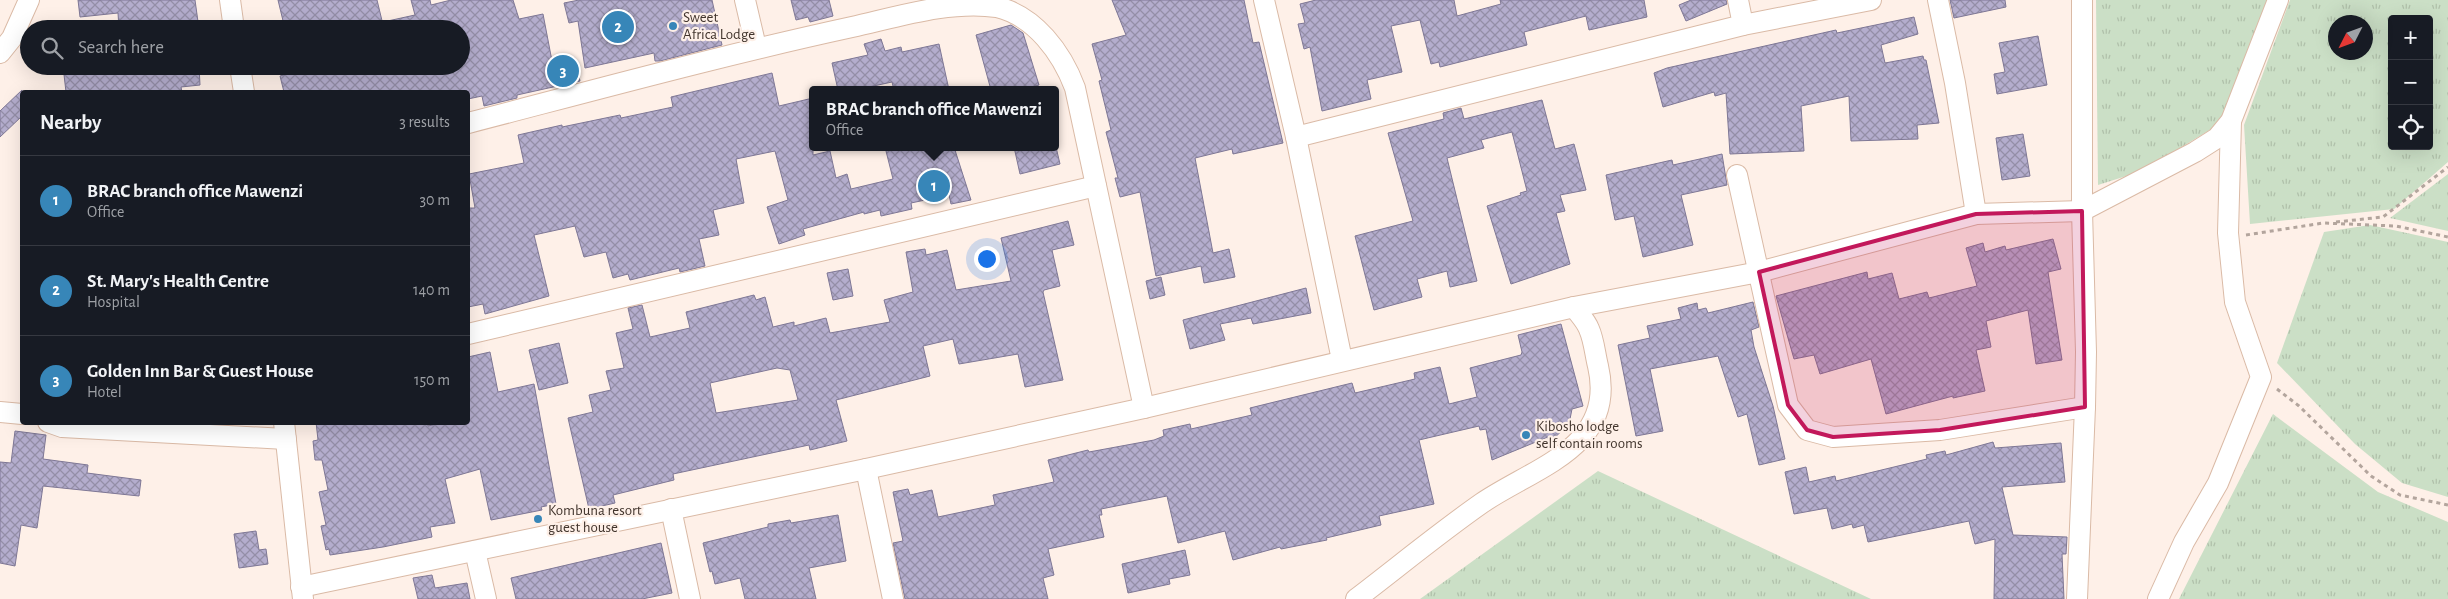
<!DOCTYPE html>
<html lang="en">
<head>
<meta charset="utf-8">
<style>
	:root { --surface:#171b24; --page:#20242c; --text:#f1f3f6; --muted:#9ea1a6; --line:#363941; --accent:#3786b8 }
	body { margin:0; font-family:"Alegreya Sans",sans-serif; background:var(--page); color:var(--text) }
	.controls { position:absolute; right:15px; top:15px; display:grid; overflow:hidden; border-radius:5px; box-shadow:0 5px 20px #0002 }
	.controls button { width:45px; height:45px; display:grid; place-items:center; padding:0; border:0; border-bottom:1px solid var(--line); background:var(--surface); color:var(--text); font:25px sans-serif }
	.compass { position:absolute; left:2328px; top:15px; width:45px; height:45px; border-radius:50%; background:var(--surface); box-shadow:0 5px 20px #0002; rotate:228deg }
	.you { position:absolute; left:986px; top:258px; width:18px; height:18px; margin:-12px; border:4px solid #fff; border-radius:50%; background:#1a73e8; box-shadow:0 0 0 8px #1a73e833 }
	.badge { display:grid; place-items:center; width:32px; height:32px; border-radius:50%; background:var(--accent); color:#fff; font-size:16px; font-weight:700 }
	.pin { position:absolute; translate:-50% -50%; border:2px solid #fff; box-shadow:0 1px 5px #0006 }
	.popup { position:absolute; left:809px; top:86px; width:250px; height:65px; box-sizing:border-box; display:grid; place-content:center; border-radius:5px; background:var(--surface); filter:drop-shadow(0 1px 4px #0005); font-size:16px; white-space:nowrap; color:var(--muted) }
	.popup b { font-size:19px; color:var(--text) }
	.popup::after { content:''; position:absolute; left:50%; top:100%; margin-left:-10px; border:10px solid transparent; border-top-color:var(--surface) }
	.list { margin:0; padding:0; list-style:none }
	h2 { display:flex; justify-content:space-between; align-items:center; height:65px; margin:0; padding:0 20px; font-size:21px }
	h2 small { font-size:16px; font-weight:400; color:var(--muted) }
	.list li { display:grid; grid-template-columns:32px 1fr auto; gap:15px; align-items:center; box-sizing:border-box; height:90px; padding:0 20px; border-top:1px solid var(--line) }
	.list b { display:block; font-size:19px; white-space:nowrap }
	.list p { margin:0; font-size:16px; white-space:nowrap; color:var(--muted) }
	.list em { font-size:16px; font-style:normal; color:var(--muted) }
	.icon { flex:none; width:28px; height:28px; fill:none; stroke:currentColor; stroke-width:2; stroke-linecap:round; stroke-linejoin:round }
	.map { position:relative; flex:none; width:2448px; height:599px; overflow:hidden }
	.search { position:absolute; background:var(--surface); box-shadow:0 5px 20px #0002; left:20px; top:20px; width:450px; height:55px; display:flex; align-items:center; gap:12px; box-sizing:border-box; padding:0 18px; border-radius:28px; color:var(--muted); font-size:19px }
	.panel { position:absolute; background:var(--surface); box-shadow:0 5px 20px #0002; left:20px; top:90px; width:450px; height:335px; border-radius:5px }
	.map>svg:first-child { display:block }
	.grass { fill:url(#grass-tufts); fill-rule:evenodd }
	.building { fill:url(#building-cross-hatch); stroke:#7e7795; fill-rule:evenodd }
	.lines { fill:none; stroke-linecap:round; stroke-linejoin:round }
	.minor-casing { stroke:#dabaa6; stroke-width:22 }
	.path { stroke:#b3a59d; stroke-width:3; stroke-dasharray:4 4; stroke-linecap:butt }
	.minor { stroke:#fff; stroke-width:20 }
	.marked { fill:#c2185b; fill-opacity:0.2; stroke:#c2185b; stroke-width:4; stroke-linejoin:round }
	.poi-dot { fill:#3786b8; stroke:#fef0e8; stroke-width:2 }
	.labels { text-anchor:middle; stroke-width:4.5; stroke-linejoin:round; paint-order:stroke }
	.poi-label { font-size:15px; fill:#42352d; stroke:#fef0e8; text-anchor:start }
</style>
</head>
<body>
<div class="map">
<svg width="2448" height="599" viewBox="0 0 2448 599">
	<defs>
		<pattern id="grass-tufts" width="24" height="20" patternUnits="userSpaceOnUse" patternTransform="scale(1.25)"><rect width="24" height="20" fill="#cbdfc6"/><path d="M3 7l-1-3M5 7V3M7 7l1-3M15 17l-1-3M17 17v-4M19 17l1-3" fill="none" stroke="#b0c0aa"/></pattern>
		<pattern id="building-cross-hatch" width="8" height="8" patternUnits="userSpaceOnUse" patternTransform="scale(1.25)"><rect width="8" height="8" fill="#b4adcd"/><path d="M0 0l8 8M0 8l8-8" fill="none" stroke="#948ea7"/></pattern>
	</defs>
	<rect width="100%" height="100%" fill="#fef0e8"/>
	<!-- grass -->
	<g class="grass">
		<polygon points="2096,0 2269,0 2223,122 2142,171 2098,185"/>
		<path d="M2290 0H2448V162L2394 209 2250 224 2244 125ZM2392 19H2429V146H2392ZM2366 22V52H2336V22Z"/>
		<polygon points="2448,174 2448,231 2390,218"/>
		<polygon points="2370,225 2448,242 2448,497 2402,483 2355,444 2277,363 2324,232"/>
		<polygon points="2273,414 2378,492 2448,522 2448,599 2179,599"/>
		<polygon points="1598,471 1871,599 1420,599"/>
	</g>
	<!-- building -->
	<g class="building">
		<polygon points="78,0 195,0 199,29 119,29 118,13 80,17"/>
		<polygon points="278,0 377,0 384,29 285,29"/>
		<polygon points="411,0 430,0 431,5 451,0 513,0 519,19 543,14 552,61 575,58 580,81 517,95 517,98 484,106 482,96 468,99 468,92 284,92 280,76 302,70 301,66 461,66 461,29 384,29 383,22 415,15"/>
		<polygon points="579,0 712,0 722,45 660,61 655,61 654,53 585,68 578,21 569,23 564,3"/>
		<polygon points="791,0 829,0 833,16 810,22 808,17 796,20"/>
		<polygon points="1112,0 1244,0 1253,43 1259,42 1283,143 1233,154 1232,149 1195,158 1213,253 1229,249 1235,277 1204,283 1201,266 1156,276 1140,192 1120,197 1115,178 1118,178 1106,132 1111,130 1099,81 1102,80 1092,44 1126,35"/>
		<polygon points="1316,0 1454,0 1457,16 1501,4 1500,0 1644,0 1647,17 1589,30 1586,16 1524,32 1527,45 1440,67 1439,62 1431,64 1420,20 1391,26 1402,72 1367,80 1371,99 1322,111 1310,47 1304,49 1298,24 1305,23 1300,4"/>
		<polygon points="1691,0 1726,0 1727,4 1686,21 1679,5"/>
		<polygon points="1950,0 2005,0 2006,7 1954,18"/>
		<polygon points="1914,17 1918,34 1881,45 1885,63 1923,56 1924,60 1926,60 1939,123 1917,125 1918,139 1851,141 1849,96 1801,106 1804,151 1730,154 1726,93 1715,96 1714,92 1663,107 1654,73 1667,68 1836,30 1837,33"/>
		<polygon points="1011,25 1023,33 1039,85 1020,90 991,90 976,35"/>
		<polygon points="2038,36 2047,85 1997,94 1994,74 2005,72 1999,43"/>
		<polygon points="881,39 885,51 901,47 902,52 939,44 949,90 894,90 892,82 855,90 838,90 832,63 868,55 864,44"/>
		<polygon points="63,66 199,66 200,85 181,87 182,92 66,92"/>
		<polygon points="772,73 779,106 813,98 813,155 830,151 836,178 847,174 851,189 893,179 885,147 954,147 971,200 951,204 949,195 911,203 912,209 881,216 880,210 864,214 864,212 803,229 805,235 779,244 767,207 788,200 775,151 736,159 744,203 713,210 719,235 699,239 705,266 680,272 679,268 630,280 628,274 613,278 606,252 584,257 575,226 534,235 549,296 485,314 483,304 468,307 468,208 475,208 469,174 524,163 518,135 562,125 562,127 620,115 621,118 673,107 671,97"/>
		<polygon points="22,90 22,116 0,137 0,111"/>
		<polygon points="1542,100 1555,149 1574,144 1586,190 1560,195 1565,211 1556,213 1570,264 1511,284 1487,206 1521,195 1520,193 1527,191 1512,132 1481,140 1484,148 1447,158 1477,281 1450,287 1447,271 1417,279 1422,297 1374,310 1355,236 1413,221 1388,133 1444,119 1443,113 1461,108 1464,119"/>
		<polygon points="2023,134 2030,176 2002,180 1996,138"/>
		<polygon points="1014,147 1056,147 1060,164 1020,174"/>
		<polygon points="1722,154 1727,185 1681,195 1693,245 1643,257 1634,216 1615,220 1606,175 1672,160 1673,165"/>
		<path d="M1068 221 1074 245 1052 250 1060 286 1044 290 1043 292 1063 380 1025 387 1018 354 959 364 953 339 923 346 930 376 836 400 847 441 810 450 809 445 673 474 674 480 613 495 615 503 589 509 568 418 593 412 589 395 611 390 606 371 624 368 616 333 633 329 628 308 642 305 650 337 690 328 686 312 754 295 756 300 765 297 773 327 794 322V326L826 318 830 333 890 322 884 300 913 292 906 252 925 249 926 255 947 250 956 290 1011 281 1001 238ZM777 368 790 370 798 400 716 413 710 383Z"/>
		<polygon points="2053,239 2061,269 2048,272 2062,360 2036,364 2028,310 1986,321 1991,347 1976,350 1985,391 1953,398 1953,396 1886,414 1871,359 1820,374 1814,355 1794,359 1776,296 1867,272 1868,279 1892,273 1899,299 1927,292 1929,298 1977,286 1966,248 1983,243 1985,252 2005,246 2006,250"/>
		<polygon points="848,269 853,296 833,300 827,273"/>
		<polygon points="1161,277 1165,295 1150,299 1146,281"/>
		<polygon points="1306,288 1311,313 1253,324 1251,318 1220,324 1225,340 1190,349 1183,320"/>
		<polygon points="1753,302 1759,327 1751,330 1754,347 1773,406 1785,459 1759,465 1747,414 1738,417 1718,356 1650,369 1663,431 1636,436 1618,345 1650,338 1647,326 1681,319 1678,308 1697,303 1698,310 1706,308 1708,313"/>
		<polygon points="1561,324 1583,406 1572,409 1569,424 1549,443 1548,437 1492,460 1486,429 1480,430 1479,426 1419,440 1434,504 1379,516 1381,525 1326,538 1327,540 1281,549 1280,547 1233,560 1225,531 1178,543 1167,496 1101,509 1102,515 1099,515 1104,537 1048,549 1054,575 1043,578 1048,599 905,599 893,543 903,541 893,492 908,489 910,495 932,490 938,517 995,505 993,495 1054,482 1048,460 1088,450 1089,452 1154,440 1164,436 1163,430 1190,424 1191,429 1252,415 1250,408 1352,383 1355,393 1415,379 1414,373 1440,367 1449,404 1477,397 1470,368 1521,355 1522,352 1518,335"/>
		<polygon points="559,343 568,383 539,390 529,350"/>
		<polygon points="490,352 498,392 534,384 556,504 541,507 542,510 491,520 480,469 445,479 455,523 430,527 432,537 383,547 330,555 329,549 326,550 321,526 326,525 319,492 328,490 322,460 315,460 313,441 318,440 316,422 428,422 428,426 445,422 468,422 468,357"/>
		<polygon points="15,431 46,435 43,459 88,465 87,473 141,480 139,496 43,486 37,528 21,525 15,566 0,563 0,462 11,463"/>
		<polygon points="1993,442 1995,448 2061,443 2065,482 2002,487 2013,535 2067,537 2066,554 2062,554 2064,599 1994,599 1995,539 1975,544 1969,521 1868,542 1864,525 1853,528 1852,524 1832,529 1827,508 1794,514 1785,472 1806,467 1809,482 1835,476 1836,481 1927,459 1926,455 1945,451 1946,455"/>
		<polygon points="838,515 846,561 809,568 816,599 745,599 740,578 715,584 712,571 710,572 703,543 768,527 768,524 790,520 791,523"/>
		<polygon points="256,531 259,550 266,549 268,564 239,568 234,534"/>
		<polygon points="661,543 672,593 642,599 516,599 511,578"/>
		<polygon points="1185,550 1190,575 1169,579 1170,584 1128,593 1122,564"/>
		<polygon points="432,575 435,588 467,583 470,599 418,599 413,578"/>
	</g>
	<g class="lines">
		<defs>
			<g id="minor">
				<polyline points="230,0 234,29"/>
				<polyline points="745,0 756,47"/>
				<polyline points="1264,0 1296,137 1342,360"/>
				<polyline points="1938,0 1955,83 1976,214"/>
				<polyline points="1743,25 1871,0"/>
				<polyline points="0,53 12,38 29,0"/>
				<polyline points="240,66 244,92"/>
				<path d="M468 123C595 90 723 55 852 27 897 17 950 0 997 7 1035 16 1062 53 1075 88L1144 408"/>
				<polyline points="1296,137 1743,25 1738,0"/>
				<polyline points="1737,175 1788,405 1807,430 1833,437 1940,430 2085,407 2086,352 2082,211 2082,0"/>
				<polyline points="468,334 1096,186"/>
				<polyline points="0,412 22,414"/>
				<polyline points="48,422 62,427 286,439"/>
				<polyline points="284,422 303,599"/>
				<polyline points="866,469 893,599"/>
				<polyline points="671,509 690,599"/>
				<polyline points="475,551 486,599"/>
				<polyline points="301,587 866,469 1144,408 1574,307 1759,272 1976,214 2082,211 2195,152 2217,138 2231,121 2278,0"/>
				<path d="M1356 599C1398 567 1439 533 1482 503 1535 467 1617 447 1598 366 1595 354 1594 340 1589 329 1586 321 1579 314 1574 307"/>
				<polyline points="2077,599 2085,407"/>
				<polyline points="2158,599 2184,542 2218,483 2261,377 2235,302 2228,233 2231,121"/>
			</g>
		</defs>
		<!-- minor casing -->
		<use href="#minor" class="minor-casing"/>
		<!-- path -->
		<g class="path">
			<polyline points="2336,222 2383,217 2448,167"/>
			<polyline points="2246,235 2323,223 2396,226 2448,237"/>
			<polyline points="2277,389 2299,406 2371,476 2400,495 2448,505"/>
		</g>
		<!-- minor -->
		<use href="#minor" class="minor"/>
	</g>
	<!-- marked area -->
	<path class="marked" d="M2082 211 2085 407 1940 430 1833 437 1807 430 1788 405 1759 272 1976 214Z"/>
	<!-- markers -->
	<g class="poi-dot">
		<circle cx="673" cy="26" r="5"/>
		<circle cx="1526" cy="435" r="5"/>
		<circle cx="538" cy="519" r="5"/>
	</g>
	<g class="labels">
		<!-- poi labels -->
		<g class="poi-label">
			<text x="683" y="22">Sweet<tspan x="683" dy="17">Africa Lodge</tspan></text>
			<text x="1536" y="431">Kibosho lodge<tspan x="1536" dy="17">self contain rooms</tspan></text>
			<text x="548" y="515">Kombuna resort<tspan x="548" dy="17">guest house</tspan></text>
		</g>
	</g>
</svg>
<div class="controls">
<button>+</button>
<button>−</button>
<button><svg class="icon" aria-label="locate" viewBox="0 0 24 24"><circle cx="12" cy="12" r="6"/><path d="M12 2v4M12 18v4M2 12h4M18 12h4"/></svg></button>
</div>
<svg class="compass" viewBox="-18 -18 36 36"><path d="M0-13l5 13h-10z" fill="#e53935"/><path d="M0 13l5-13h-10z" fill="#9ea1a6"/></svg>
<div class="you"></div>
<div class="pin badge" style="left:934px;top:186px">1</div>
<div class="popup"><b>BRAC branch office Mawenzi</b>Office</div>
<div class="pin badge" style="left:618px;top:27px">2</div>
<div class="pin badge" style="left:563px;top:71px">3</div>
<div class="search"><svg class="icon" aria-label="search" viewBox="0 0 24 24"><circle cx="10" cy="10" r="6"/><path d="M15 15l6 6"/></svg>Search here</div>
<section class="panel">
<h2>Nearby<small>3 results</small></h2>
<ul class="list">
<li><span class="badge">1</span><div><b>BRAC branch office Mawenzi</b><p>Office</p></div><em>30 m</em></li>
<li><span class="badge">2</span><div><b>St. Mary's Health Centre</b><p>Hospital</p></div><em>140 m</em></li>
<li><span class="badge">3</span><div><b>Golden Inn Bar &amp; Guest House</b><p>Hotel</p></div><em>150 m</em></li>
</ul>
</section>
</div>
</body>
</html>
